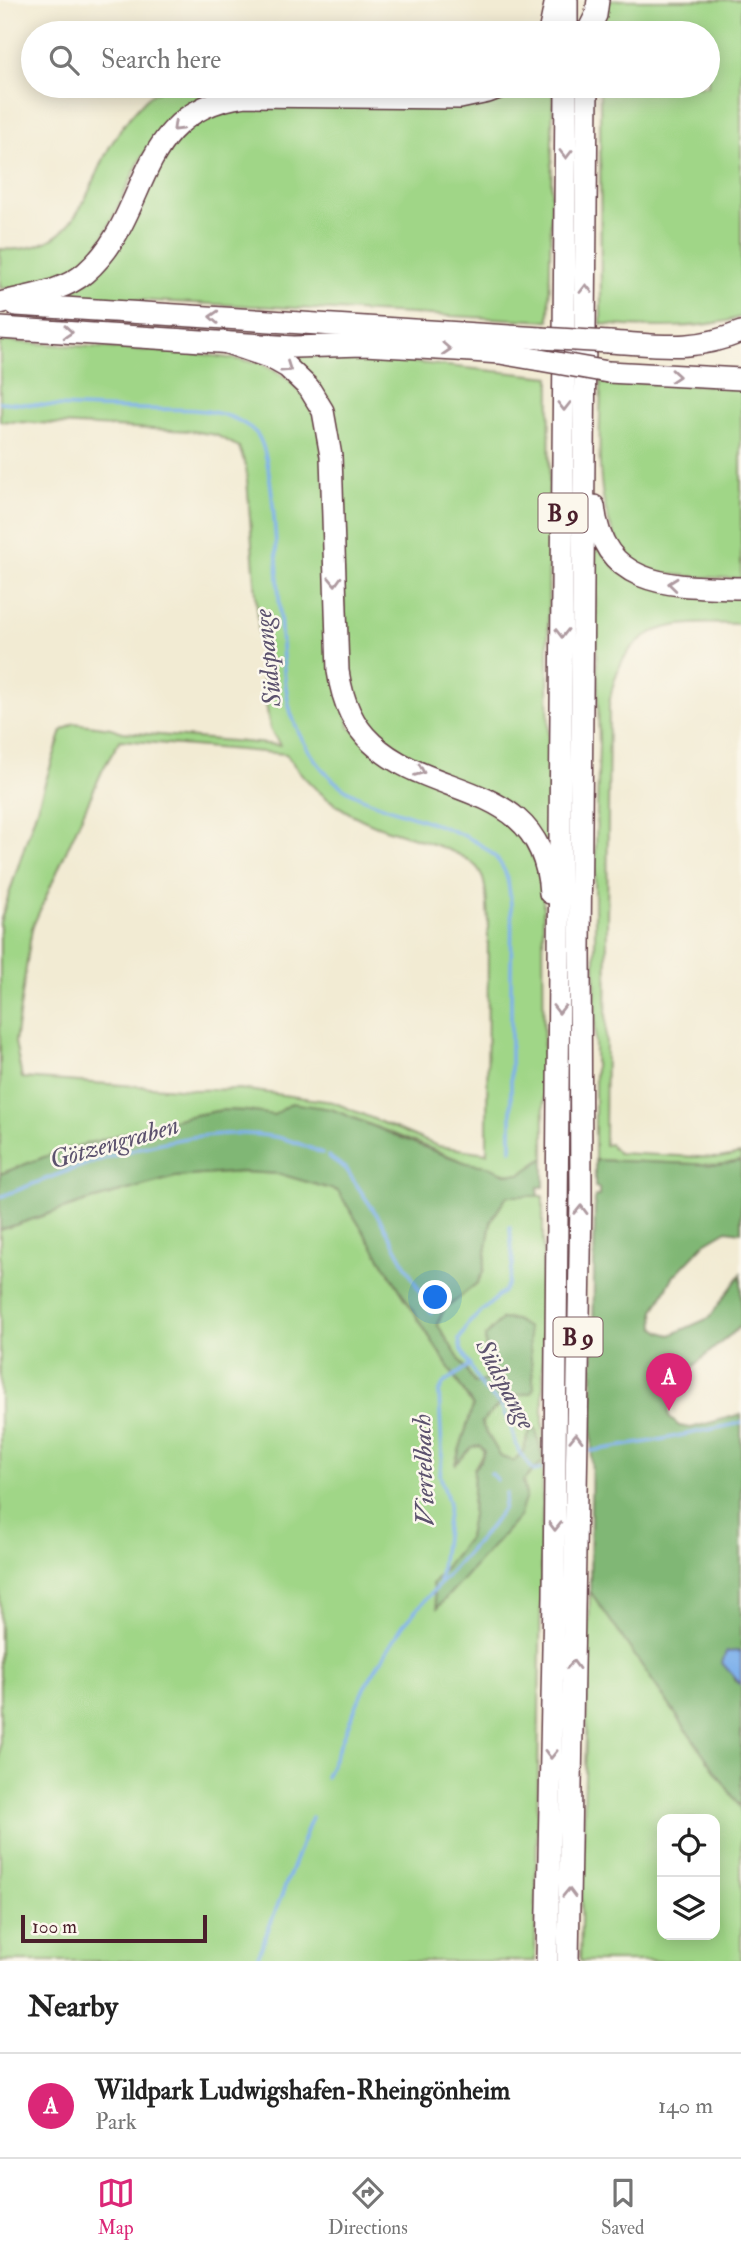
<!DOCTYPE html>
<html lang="en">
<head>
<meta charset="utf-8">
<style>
	:root { --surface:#fff; --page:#f6f6f6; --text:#222; --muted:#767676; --line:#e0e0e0; --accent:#db2777 }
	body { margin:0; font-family:"IM FELL Double Pica",serif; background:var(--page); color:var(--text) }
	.controls { position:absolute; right:21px; bottom:21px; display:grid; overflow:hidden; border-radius:14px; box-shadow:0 4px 18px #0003 }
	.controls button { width:63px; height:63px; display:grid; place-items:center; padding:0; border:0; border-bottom:2px solid var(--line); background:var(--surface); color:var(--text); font:35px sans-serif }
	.scale { position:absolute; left:21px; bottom:18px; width:186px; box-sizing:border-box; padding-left:7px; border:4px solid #4a1f2b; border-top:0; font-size:19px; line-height:24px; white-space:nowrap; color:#4a1f2b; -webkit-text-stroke:5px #fbf7ec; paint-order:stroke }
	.you { position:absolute; left:436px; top:1298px; width:24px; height:24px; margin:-18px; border:5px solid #fff; border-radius:50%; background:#1a73e8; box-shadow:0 0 0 10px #1a73e833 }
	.badge { display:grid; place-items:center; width:46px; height:46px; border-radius:50%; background:var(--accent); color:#fff; font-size:23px; font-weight:700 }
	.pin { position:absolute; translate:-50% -58px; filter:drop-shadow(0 2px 4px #0008) }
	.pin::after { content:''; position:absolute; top:37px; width:24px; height:21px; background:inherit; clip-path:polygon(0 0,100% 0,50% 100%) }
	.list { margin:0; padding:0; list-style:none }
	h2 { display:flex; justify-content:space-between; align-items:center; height:91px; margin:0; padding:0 28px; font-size:30px }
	h2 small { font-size:23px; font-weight:400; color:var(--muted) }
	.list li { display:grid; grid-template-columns:46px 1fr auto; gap:21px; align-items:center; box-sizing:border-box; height:105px; padding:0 28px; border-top:2px solid var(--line) }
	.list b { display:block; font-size:26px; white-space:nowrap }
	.list p { margin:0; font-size:23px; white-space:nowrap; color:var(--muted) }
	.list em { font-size:23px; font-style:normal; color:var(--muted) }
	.icon { flex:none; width:38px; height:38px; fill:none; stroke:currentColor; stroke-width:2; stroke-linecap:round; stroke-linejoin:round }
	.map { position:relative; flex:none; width:741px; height:1961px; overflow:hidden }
	.search { position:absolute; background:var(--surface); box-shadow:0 4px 18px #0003; left:21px; right:21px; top:21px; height:77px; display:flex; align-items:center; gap:18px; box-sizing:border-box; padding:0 24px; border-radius:38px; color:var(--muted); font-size:26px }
	.sheet { height:196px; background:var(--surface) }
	nav { display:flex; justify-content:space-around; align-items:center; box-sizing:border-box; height:98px; border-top:2px solid var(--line); background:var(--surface); font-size:19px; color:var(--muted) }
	nav a { display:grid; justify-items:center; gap:4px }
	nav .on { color:var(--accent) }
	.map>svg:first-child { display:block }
	.green { fill:#a0d687; stroke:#757a59; stroke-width:2; fill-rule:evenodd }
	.forest { fill:#80b774; stroke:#656b50; stroke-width:2 }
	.water { fill:#7eb1eb; stroke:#64688b; stroke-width:2 }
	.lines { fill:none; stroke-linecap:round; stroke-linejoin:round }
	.stream { stroke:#7eb1eb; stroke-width:3.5 }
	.trunk-casing { stroke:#633e44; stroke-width:24 }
	.trunk { stroke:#fff; stroke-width:21 }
	.trunk-bridge-casing { stroke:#633e44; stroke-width:24; stroke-linecap:butt }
	.trunk-bridge { stroke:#fff; stroke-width:21 }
	.oneway { stroke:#ae9aa0 }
	.labels { text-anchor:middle; stroke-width:5; stroke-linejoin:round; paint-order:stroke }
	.shield { fill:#fbf7ec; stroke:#7f6065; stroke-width:2 }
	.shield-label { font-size:23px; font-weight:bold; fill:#4a1f2b }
	.water-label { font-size:26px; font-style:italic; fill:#5c526e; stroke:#fbf7ec }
</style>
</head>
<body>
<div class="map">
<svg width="741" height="1961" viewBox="0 0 741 1961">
	<rect width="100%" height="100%" fill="#fbf7ec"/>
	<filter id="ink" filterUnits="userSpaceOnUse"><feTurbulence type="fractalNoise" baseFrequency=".0143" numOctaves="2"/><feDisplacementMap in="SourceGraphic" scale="14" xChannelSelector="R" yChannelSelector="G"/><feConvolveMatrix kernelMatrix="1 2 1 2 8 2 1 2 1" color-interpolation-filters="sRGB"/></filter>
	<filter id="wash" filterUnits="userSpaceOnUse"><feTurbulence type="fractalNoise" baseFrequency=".00686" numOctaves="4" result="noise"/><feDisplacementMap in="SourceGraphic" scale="28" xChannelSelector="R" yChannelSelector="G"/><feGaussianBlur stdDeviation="1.57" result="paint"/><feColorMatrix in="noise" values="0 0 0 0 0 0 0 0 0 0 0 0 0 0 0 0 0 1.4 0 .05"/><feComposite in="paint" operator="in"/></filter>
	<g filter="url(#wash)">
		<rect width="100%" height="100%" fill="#f2ebd3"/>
		<!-- green -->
		<g class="green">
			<path d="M609 0H741V317C702 330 642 328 601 324L600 86H708V33H603Z"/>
			<path d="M167 86H487L479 89 305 88 168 122 140 160 106 232 89 259 50 283 21 289 0 288V249C73 255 83 200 109 148 118 132 132 113 145 100 150 94 160 90 167 86Z"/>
			<polygon points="519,86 553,86 549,321 55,296 73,288 170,142 193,122 236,105 509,93"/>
			<path d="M0 341 201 354 260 363 287 378 309 401 320 427 349 727 516 828 532 854 543 887 544 1158C536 1163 527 1172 519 1174 506 1176 482 1165 467 1163L331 1109 274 1115 247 1111 222 1110 185 1117 60 1151 0 1174V922L62 731 74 723 111 728 123 732 280 745 270 729 263 685 246 467 239 447 216 435 191 431 0 421ZM120 740 286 754C310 789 337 810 377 826 400 835 465 849 479 870 487 881 487 909 488 922L487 1153 438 1146 333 1102 240 1089 194 1090 22 1078 15 1042 32 928 103 769Z"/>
			<polygon points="274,353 392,360 550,377 548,647 549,855 510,805 413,761 387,745 362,718 348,685 334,433"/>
			<path d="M601 380 741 387V578C721 578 662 577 645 568 587 538 601 435 601 380Z"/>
			<path d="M594 543 619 571 741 592V624C669 622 622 621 609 705L605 1145 610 1144 618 1153 718 1158 741 1154V1161L719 1165 595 1160V877L599 743Z"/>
			<polygon points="242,1172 280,1174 338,1191 473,1407 455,1463 472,1447 480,1446 484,1451 474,1469 472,1515 468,1538 432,1584 438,1607 526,1496 523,1481 543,1461 531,1429 523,1451 514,1461 501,1457 481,1423 507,1397 531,1393 515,1320 502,1319 485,1337 486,1380 475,1384 437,1324 444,1310 477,1283 483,1273 491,1221 507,1196 543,1196 543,1461 535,1961 0,1961 0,1230 84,1202 175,1177"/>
			<path d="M590 1591 741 1808V1961H580ZM662 1819H715V1935H662Z"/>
		</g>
		<!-- forest -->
		<g class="forest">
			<polygon points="292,1103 331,1109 436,1152 467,1163 487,1166 505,1174 521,1174 544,1158 544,1187 538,1187 538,1196 507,1196 491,1221 483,1272 477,1283 444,1310 437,1324 475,1384 486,1380 485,1337 502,1319 515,1320 528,1328 534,1388 531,1393 507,1397 481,1423 501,1457 514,1461 523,1451 531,1429 536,1429 543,1461 523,1481 526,1496 519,1517 437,1608 432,1584 468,1538 472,1515 474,1469 482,1458 484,1451 480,1446 472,1447 455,1465 473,1406 338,1191 280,1174 242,1172 175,1177 84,1202 0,1230 0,1174 60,1151 185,1117 222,1110 247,1111 274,1115"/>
			<path d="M595 1160 718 1165 741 1161V1232L727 1230 705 1243 673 1277 654 1311 655 1327 661 1332 671 1335 709 1318 741 1274V1326C715 1349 666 1379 669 1417L679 1426 691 1428 741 1414V1651L727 1652 734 1680 741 1685V1808L590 1591 595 1196H599V1188L595 1187Z"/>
		</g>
		<!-- water -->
		<polygon class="water" points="741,1651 741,1685 722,1663 726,1652"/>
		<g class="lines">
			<!-- stream -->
			<g class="stream">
				<path d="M0 402C46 406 92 408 138 409 165 410 195 407 221 414 234 417 246 424 255 432 283 457 274 665 292 716 301 741 317 767 338 784 380 818 493 823 507 878 514 906 511 943 511 972 511 1031 511 1091 511 1150"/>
				<polyline points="328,1156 346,1169 383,1224 431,1312"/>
				<path d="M0 1197C81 1165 189 1121 276 1137 292 1140 308 1147 322 1153"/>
				<polyline points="510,1227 513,1265 508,1284 503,1292 469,1323 459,1340 461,1349 482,1388 500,1404 508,1419 519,1452 534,1471 541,1469"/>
				<polyline points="591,1451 654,1441 741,1423"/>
				<polyline points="491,1473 497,1480"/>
				<polyline points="439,1585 449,1504 440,1475 442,1453 439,1393 444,1383 470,1365"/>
				<polyline points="326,1777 364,1688 403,1625 491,1526 503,1509 506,1493"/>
				<polyline points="256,1961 312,1817"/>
			</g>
		</g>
	</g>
	<g filter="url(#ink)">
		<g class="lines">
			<defs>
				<g id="trunk">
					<polyline points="549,33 556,0"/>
					<polyline points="567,33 567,0"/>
					<polyline points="587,33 596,15 598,0"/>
					<path d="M0 303C29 295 61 293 85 273 153 215 131 111 245 96L460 98 488 92 504 86"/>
					<polyline points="16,305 541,338"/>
					<polyline points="0,328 294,347 364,345 456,350 500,353 540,360"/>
					<path d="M224 342 271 358 287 367 309 388 323 411 331 456 338 671C342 698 351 724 372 743 433 801 543 779 550 893"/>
					<path d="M609 342C660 345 692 352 741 332"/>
					<polyline points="608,372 741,379"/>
					<path d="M594 506C603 590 675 586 741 588"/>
					<polyline points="547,1961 554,1597 566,86"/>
					<polyline points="568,1961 581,1199 580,948 587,86"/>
				</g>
			</defs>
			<!-- trunk casing -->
			<use href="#trunk" class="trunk-casing"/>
			<!-- trunk -->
			<use href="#trunk" class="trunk"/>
			<defs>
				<g id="trunk-bridge">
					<polyline points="541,338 609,342"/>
					<polyline points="540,360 608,372"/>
				</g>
			</defs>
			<!-- trunk-bridge casing -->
			<use href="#trunk-bridge" class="trunk-bridge-casing"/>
			<!-- trunk-bridge -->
			<use href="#trunk-bridge" class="trunk-bridge"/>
		</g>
		<!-- one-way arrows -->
		<defs><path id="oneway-chevron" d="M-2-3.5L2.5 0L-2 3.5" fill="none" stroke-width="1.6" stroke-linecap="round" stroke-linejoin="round" transform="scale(1.75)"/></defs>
		<g class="oneway">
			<use href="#oneway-chevron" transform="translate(177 127) rotate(136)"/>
			<use href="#oneway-chevron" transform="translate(566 154) rotate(90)"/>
			<use href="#oneway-chevron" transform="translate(586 289) rotate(-90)"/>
			<use href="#oneway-chevron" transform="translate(214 317) rotate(-177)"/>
			<use href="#oneway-chevron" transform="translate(68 332) rotate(4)"/>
			<use href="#oneway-chevron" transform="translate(446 349) rotate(3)"/>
			<use href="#oneway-chevron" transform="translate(287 368) rotate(34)"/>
			<use href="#oneway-chevron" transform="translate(675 376) rotate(4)"/>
			<use href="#oneway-chevron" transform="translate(564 406) rotate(90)"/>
			<use href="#oneway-chevron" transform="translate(335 581) rotate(88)"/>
			<use href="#oneway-chevron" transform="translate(673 584) rotate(-174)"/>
			<use href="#oneway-chevron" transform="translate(562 633) rotate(90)"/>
			<use href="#oneway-chevron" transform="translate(420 771) rotate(22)"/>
			<use href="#oneway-chevron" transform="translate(559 1009) rotate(90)"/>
			<use href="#oneway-chevron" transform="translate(581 1210) rotate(-89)"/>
			<use href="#oneway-chevron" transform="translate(576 1438) rotate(-89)"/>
			<use href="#oneway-chevron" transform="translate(555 1526) rotate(91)"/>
			<use href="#oneway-chevron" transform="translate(573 1665) rotate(-89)"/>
			<use href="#oneway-chevron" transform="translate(551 1754) rotate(91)"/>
			<use href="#oneway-chevron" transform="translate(569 1893) rotate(-89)"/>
		</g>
	</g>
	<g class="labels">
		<!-- shield labels -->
		<g class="shield">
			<rect x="538.5" y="493.5" width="49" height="39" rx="5"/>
			<rect x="553.5" y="1317.5" width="49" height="39" rx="5"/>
		</g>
		<g class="shield-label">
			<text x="563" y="521">B 9</text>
			<text x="578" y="1345">B 9</text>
		</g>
		<!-- water labels -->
		<g class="water-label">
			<text transform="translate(267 658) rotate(-96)" y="9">Südspange</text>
			<text transform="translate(114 1142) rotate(-16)" y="9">Götzengraben</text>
			<text transform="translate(506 1384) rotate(62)" y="9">Südspange</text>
			<text transform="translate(423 1470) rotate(-92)" y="9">Viertelbach</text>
		</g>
	</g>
</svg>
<div class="controls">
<button><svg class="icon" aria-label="locate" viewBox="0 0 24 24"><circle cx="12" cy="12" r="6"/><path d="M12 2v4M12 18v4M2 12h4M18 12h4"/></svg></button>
<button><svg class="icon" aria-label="layers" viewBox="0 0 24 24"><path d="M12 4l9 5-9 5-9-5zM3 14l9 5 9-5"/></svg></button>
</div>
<div class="scale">100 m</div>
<div class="you"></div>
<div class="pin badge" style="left:669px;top:1411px">A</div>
<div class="search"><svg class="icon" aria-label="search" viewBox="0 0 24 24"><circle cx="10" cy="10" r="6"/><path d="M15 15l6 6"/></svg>Search here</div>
</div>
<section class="sheet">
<h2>Nearby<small></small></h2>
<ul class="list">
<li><span class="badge">A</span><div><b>Wildpark Ludwigshafen-Rheingönheim</b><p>Park</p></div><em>140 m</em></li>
</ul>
</section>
<nav>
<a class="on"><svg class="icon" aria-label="map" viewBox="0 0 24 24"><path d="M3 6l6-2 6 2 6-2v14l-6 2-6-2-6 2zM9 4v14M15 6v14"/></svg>Map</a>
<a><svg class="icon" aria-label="directions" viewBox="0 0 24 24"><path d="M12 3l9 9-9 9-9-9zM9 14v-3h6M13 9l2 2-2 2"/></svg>Directions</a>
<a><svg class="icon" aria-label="saved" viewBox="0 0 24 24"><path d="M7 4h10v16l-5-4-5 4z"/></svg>Saved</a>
</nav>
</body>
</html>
